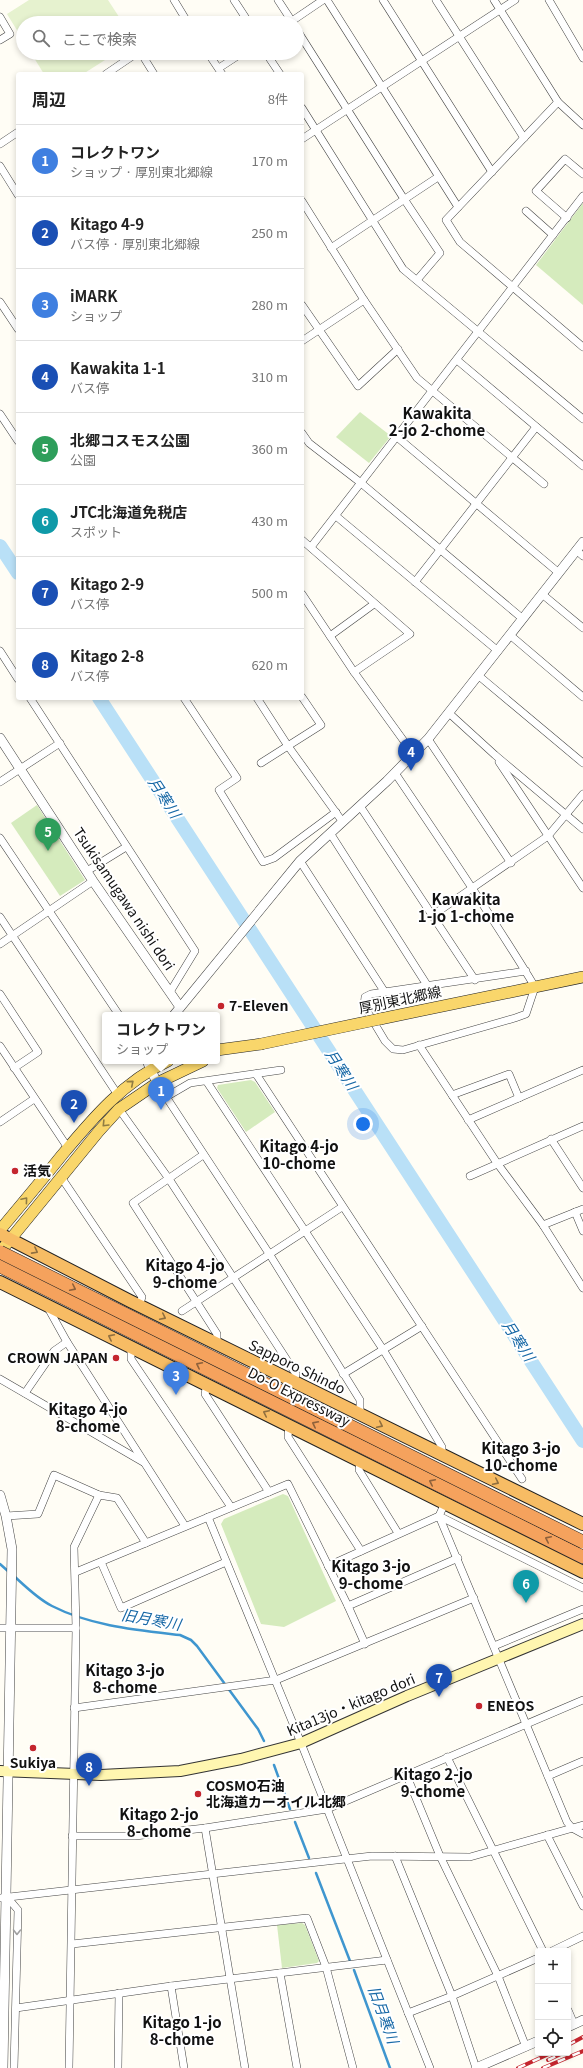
<!DOCTYPE html>
<html lang="ja">
<head>
<meta charset="utf-8">
<style>
	:root { --surface:#fff; --page:#f6f6f6; --text:#222; --muted:#767676; --line:#e0e0e0; --accent:#d93025 }
	body { margin:0; font-family:Georgia,"Noto Sans JP",serif; background:var(--page); color:var(--text) }
	.controls { position:absolute; right:12px; bottom:12px; display:grid; overflow:hidden; border-radius:4px; box-shadow:0 2px 6px #0003 }
	.controls button { width:36px; height:36px; display:grid; place-items:center; padding:0; border:0; border-bottom:1px solid var(--line); background:var(--surface); color:var(--text); font:20px sans-serif }
	.you { position:absolute; left:363px; top:1124px; width:14px; height:14px; margin:-10px; border:3px solid #fff; border-radius:50%; background:#1a73e8; box-shadow:0 0 0 6px #1a73e833 }
	.badge { display:grid; place-items:center; width:26px; height:26px; border-radius:50%; background:var(--accent); color:#fff; font-size:13px; font-weight:700 }
	.pin { position:absolute; translate:-50% -33px; filter:drop-shadow(0 1px 2px #0008) }
	.pin::after { content:''; position:absolute; top:21px; width:14px; height:12px; background:inherit; clip-path:polygon(0 0,100% 0,50% 100%) }
	.popup { position:absolute; left:102px; top:1012px; width:118px; height:52px; box-sizing:border-box; display:grid; place-content:center; border-radius:4px; background:var(--surface); filter:drop-shadow(0 1px 3px #0005); font-size:13px; white-space:nowrap; color:var(--muted) }
	.popup b { font-size:15px; color:var(--text) }
	.popup::after { content:''; position:absolute; left:50%; top:100%; margin-left:-8px; border:8px solid transparent; border-top-color:var(--surface) }
	.list { margin:0; padding:0; list-style:none }
	h2 { display:flex; justify-content:space-between; align-items:center; height:52px; margin:0; padding:0 16px; font-size:17px }
	h2 small { font-size:13px; font-weight:400; color:var(--muted) }
	.list li { display:grid; grid-template-columns:26px 1fr auto; gap:12px; align-items:center; box-sizing:border-box; height:72px; padding:0 16px; border-top:1px solid var(--line) }
	.list b { display:block; font-size:15px; white-space:nowrap }
	.list p { margin:0; font-size:13px; white-space:nowrap; color:var(--muted) }
	.list em { font-size:13px; font-style:normal; color:var(--muted) }
	.icon { flex:none; width:22px; height:22px; fill:none; stroke:currentColor; stroke-width:2; stroke-linecap:round; stroke-linejoin:round }
	.map { position:relative; flex:none; width:583px; height:2068px; overflow:hidden }
	.search { position:absolute; background:var(--surface); box-shadow:0 2px 6px #0003; left:16px; top:16px; width:288px; height:44px; display:flex; align-items:center; gap:10px; box-sizing:border-box; padding:0 14px; border-radius:22px; color:var(--muted); font-size:15px }
	.panel { position:absolute; background:var(--surface); box-shadow:0 2px 6px #0003; left:16px; top:72px; width:288px; height:628px; border-radius:4px }
	.map>svg:first-child { display:block }
	.green { fill:#d5ebbd }
	.pitch { fill:#e6f2cf }
	.lines { fill:none; stroke-linecap:round; stroke-linejoin:round }
	.stream { stroke:#3f96cf; stroke-width:2.5 }
	.river { stroke:#b9e0f7; stroke-width:14 }
	.minor-casing { stroke:#444; stroke-width:8 }
	.tertiary-casing { stroke:#444; stroke-width:10 }
	.secondary-casing { stroke:#333; stroke-width:12 }
	.primary-casing { stroke:#222; stroke-width:12 }
	.trunk-casing { stroke:#222; stroke-width:14 }
	.motorway-casing { stroke:#222; stroke-width:14 }
	.minor { stroke:#fff; stroke-width:7 }
	.tertiary { stroke:#fff; stroke-width:9 }
	.secondary { stroke:#fff6b0; stroke-width:10 }
	.primary { stroke:#f9d66b; stroke-width:11 }
	.trunk { stroke:#f7bc64; stroke-width:12 }
	.motorway { stroke:#f5a25d; stroke-width:13 }
	.rail-casing { stroke:#c4262e; stroke-width:4 }
	.rail { stroke:#fff; stroke-width:2.5; stroke-dasharray:8; stroke-linecap:butt }
	.primary-bridge-casing { stroke:#222; stroke-width:12; stroke-linecap:butt }
	.motorway-bridge-casing { stroke:#222; stroke-width:14; stroke-linecap:butt }
	.primary-bridge { stroke:#f9d66b; stroke-width:11 }
	.motorway-bridge { stroke:#f5a25d; stroke-width:13 }
	.oneway { stroke:#917d42 }
	.oneway2 { stroke:#906f3f }
	.oneway3 { stroke:#8e613b }
	.oneway4 { stroke:#a0a0a0 }
	.poi-dot { fill:#c4262e; stroke:#fff; stroke-width:1.5 }
	.labels { text-anchor:middle; stroke-width:4; stroke-linejoin:round; paint-order:stroke }
	.street-label { font-size:14px; fill:#111; stroke:#fff }
	.poi-label { font-size:14px; font-weight:bold; fill:#111; stroke:#fff; text-anchor:start }
	.neighbourhood-label { font-size:15px; font-weight:bold; fill:#111; stroke:#fff }
	.water-label { font-size:15px; font-style:italic; fill:#1768a6; stroke:#fff }
</style>
</head>
<body>
<div class="map">
<svg width="583" height="2068" viewBox="0 0 583 2068">
	<rect width="100%" height="100%" fill="#fffdf5"/>
	<!-- green -->
	<g class="green">
		<polygon points="583,203 583,305 536,265"/>
		<polygon points="360,412 391,436 369,463 336,437"/>
		<polygon points="37,805 85,880 60,896 11,823"/>
		<polygon points="251,1080 255,1082 275,1112 246,1132 217,1088 218,1085"/>
		<polygon points="283,1494 288,1496 336,1601 284,1627 261,1624 221,1524 224,1519"/>
		<polygon points="302,1923 305,1925 319,1961 317,1963 282,1968 277,1925"/>
	</g>
	<!-- pitch -->
	<g class="pitch">
		<polygon points="29,0 108,0 123,23 23,23 23,40 7,14"/>
		<polygon points="31,53 116,53 83,74 44,74"/>
	</g>
	<g class="lines">
		<!-- stream -->
		<g class="stream">
			<polyline points="0,1564 9,1572"/>
			<path d="M14 1576C26 1587 38 1599 52 1606 91 1626 137 1630 180 1635L191 1640 197 1646 258 1729 264 1741"/>
			<polyline points="274,1765 290,1809"/>
			<polyline points="295,1822 309,1858"/>
			<polyline points="316,1873 350,1961"/>
			<polyline points="354,1970 390,2068"/>
		</g>
		<!-- river -->
		<g class="river">
			<polyline points="0,546 18,573"/>
			<polyline points="99,698 583,1441"/>
		</g>
		<defs>
			<g id="minor">
				<polyline points="174,0 188,23"/>
				<polyline points="234,0 249,23"/>
				<polyline points="278,0 293,23"/>
				<polyline points="327,0 458,207"/>
				<polyline points="383,0 492,172"/>
				<polyline points="436,0 524,138"/>
				<polyline points="494,0 558,102 583,125"/>
				<polyline points="549,0 583,58"/>
				<polyline points="0,17 10,34 0,40"/>
				<polyline points="289,23 323,0"/>
				<polyline points="297,30 404,199 440,253 417,280"/>
				<polyline points="141,53 154,74"/>
				<polyline points="208,53 222,74"/>
				<polyline points="266,53 280,74"/>
				<polyline points="219,68 242,53"/>
				<polyline points="106,74 137,53"/>
				<polyline points="558,102 446,220 460,242 583,347"/>
				<polyline points="302,108 403,269 583,419"/>
				<polyline points="302,139 515,0"/>
				<polyline points="0,144 18,132"/>
				<polyline points="0,166 18,195"/>
				<polyline points="302,201 364,300 417,378 544,484"/>
				<polyline points="526,211 553,235"/>
				<polyline points="567,218 536,191 565,159 583,174"/>
				<polyline points="331,248 438,177"/>
				<polyline points="0,302 18,329"/>
				<polyline points="302,305 358,386 398,349"/>
				<polyline points="302,341 364,300"/>
				<polyline points="457,360 583,466"/>
				<polyline points="0,414 18,441"/>
				<polyline points="302,433 309,443 361,483 523,619"/>
				<polyline points="397,437 559,573"/>
				<polyline points="336,516 498,651"/>
				<polyline points="302,540 410,634 354,672"/>
				<polyline points="311,547 583,196"/>
				<polyline points="576,550 583,556"/>
				<polyline points="415,582 536,427"/>
				<polyline points="302,594 354,672 414,755"/>
				<polyline points="542,594 583,628"/>
				<polyline points="510,635 583,697"/>
				<polyline points="330,636 374,604"/>
				<polyline points="0,651 18,679"/>
				<polyline points="479,676 583,763"/>
				<polyline points="30,698 195,951 170,992"/>
				<polyline points="184,698 237,778 219,790 263,862 274,858 336,812"/>
				<polyline points="257,698 288,746 342,821"/>
				<polyline points="450,714 495,755 583,829"/>
				<polyline points="428,739 511,863"/>
				<polyline points="499,762 583,888"/>
				<polyline points="261,763 321,725 302,697"/>
				<path d="M395 773C443 844 491 914 535 987L526 1014 515 1018 403 1050 393 1049 385 1041 364 1006 365 997 371 994 526 971"/>
				<polyline points="0,782 60,743"/>
				<polyline points="360,806 475,980"/>
				<polyline points="330,833 427,985"/>
				<polyline points="0,838 119,1015"/>
				<polyline points="300,861 384,991"/>
				<polyline points="87,871 126,847"/>
				<polyline points="433,915 548,836 583,794"/>
				<polyline points="0,917 118,1095"/>
				<polyline points="0,944 93,881"/>
				<polyline points="0,994 38,1052 14,1068"/>
				<polyline points="419,1045 497,1163 543,1225 583,1288"/>
				<polyline points="0,1046 68,1148"/>
				<polyline points="256,1074 522,1479"/>
				<polyline points="207,1082 384,1351 442,1447 442,1456"/>
				<polyline points="157,1083 270,1255 360,1400 360,1415"/>
				<polyline points="452,1095 509,1074 519,1098"/>
				<polyline points="166,1097 190,1083 281,1070"/>
				<polyline points="119,1109 169,1179 296,1374 294,1383"/>
				<polyline points="468,1120 583,1070"/>
				<polyline points="0,1122 34,1099"/>
				<polyline points="551,1139 583,1188"/>
				<polyline points="203,1155 133,1203 217,1334 217,1344"/>
				<polyline points="470,1176 583,1126"/>
				<polyline points="61,1177 142,1297 139,1306"/>
				<polyline points="575,1212 583,1231"/>
				<polyline points="543,1225 583,1209"/>
				<polyline points="47,1306 67,1342 185,1526"/>
				<polyline points="182,1311 342,1207"/>
				<polyline points="131,1347 131,1359 231,1507"/>
				<polyline points="343,1374 422,1326"/>
				<polyline points="0,1379 143,1462"/>
				<polyline points="207,1384 205,1394 269,1492"/>
				<polyline points="25,1393 54,1351 67,1342"/>
				<polyline points="289,1425 288,1437 361,1551"/>
				<polyline points="360,1460 359,1470 398,1533"/>
				<polyline points="445,1503 439,1516 583,1588"/>
				<polyline points="6,1516 38,1514 54,1475 99,1495 117,1498 146,1543"/>
				<polyline points="208,1517 301,1743 430,2068"/>
				<polyline points="101,1562 121,1608 226,1562"/>
				<polyline points="328,1566 439,1516 567,1822 572,1828 583,1834"/>
				<polyline points="76,1572 288,1484 348,1606"/>
				<polyline points="0,1628 76,1628"/>
				<polyline points="365,1644 348,1606 458,1558"/>
				<polyline points="494,1646 583,1609"/>
				<polyline points="74,1708 276,1680 474,1598"/>
				<polyline points="447,1757 543,1951"/>
				<polyline points="406,1774 440,1856 498,1976 526,2047"/>
				<polyline points="548,1776 583,1761"/>
				<polyline points="205,1828 245,2068"/>
				<polyline points="547,1835 583,1906"/>
				<polyline points="72,1836 135,1836 205,1828 327,1809 583,1700"/>
				<polyline points="395,1856 452,1996 476,2068"/>
				<polyline points="7,1897 18,1910 14,2068"/>
				<polyline points="0,1898 372,1856 470,1857 583,1825"/>
				<polyline points="72,1944 307,1918 326,1967 353,2068"/>
				<polyline points="552,1951 583,1936"/>
				<polyline points="280,1973 297,2068"/>
				<polyline points="171,1986 184,2068"/>
				<polyline points="16,2008 171,1986 387,1960"/>
				<polyline points="568,2010 574,2024"/>
				<polyline points="408,2013 452,1996 538,1958"/>
				<polyline points="69,2068 76,1628 74,1547 99,1495"/>
				<polyline points="118,2068 119,1993"/>
			</g>
			<g id="tertiary">
				<polyline points="0,738 93,881 180,1007"/>
				<polyline points="174,1015 300,861 387,781 428,739 583,542"/>
				<polyline points="147,1061 157,1083"/>
				<polyline points="0,1495 6,1516 12,1549 3,2068"/>
				<polyline points="568,2027 583,2020"/>
				<polyline points="476,2068 538,2041"/>
			</g>
			<polyline id="secondary" points="0,1771 101,1775 180,1771 241,1759 301,1743 407,1696 583,1624"/>
			<g id="primary">
				<polyline points="380,1019 583,977"/>
				<polyline points="217,1050 261,1044"/>
				<path d="M0 1230C21 1205 42 1180 62 1155 93 1118 124 1081 168 1061"/>
				<polyline points="0,1252 99,1131 119,1109 157,1083 203,1061"/>
			</g>
			<g id="trunk">
				<polyline points="0,1234 130,1301 583,1524"/>
				<polyline points="0,1282 583,1572"/>
			</g>
			<polyline id="motorway" points="0,1266 583,1557"/>
		</defs>
		<!-- minor casing -->
		<use href="#minor" class="minor-casing"/>
		<!-- tertiary casing -->
		<use href="#tertiary" class="tertiary-casing"/>
		<!-- secondary casing -->
		<use href="#secondary" class="secondary-casing"/>
		<!-- primary casing -->
		<use href="#primary" class="primary-casing"/>
		<!-- trunk casing -->
		<use href="#trunk" class="trunk-casing"/>
		<!-- motorway casing -->
		<use href="#motorway" class="motorway-casing"/>
		<!-- minor -->
		<use href="#minor" class="minor"/>
		<!-- tertiary -->
		<use href="#tertiary" class="tertiary"/>
		<!-- secondary -->
		<use href="#secondary" class="secondary"/>
		<!-- primary -->
		<use href="#primary" class="primary"/>
		<!-- trunk -->
		<use href="#trunk" class="trunk"/>
		<!-- motorway -->
		<use href="#motorway" class="motorway"/>
		<defs>
			<g id="rail">
				<polyline points="568,2045 583,2037"/>
				<polyline points="548,2060 563,2053"/>
				<polyline points="518,2068 551,2053"/>
				<polyline points="543,2068 583,2051"/>
			</g>
		</defs>
		<!-- rail casing -->
		<use href="#rail" class="rail-casing"/>
		<!-- rail -->
		<use href="#rail" class="rail"/>
		<defs>
			<polyline id="primary-bridge" points="261,1044 380,1019"/>
			<polyline id="motorway-bridge" points="0,1252 583,1542"/>
		</defs>
		<!-- primary-bridge casing -->
		<use href="#primary-bridge" class="primary-bridge-casing"/>
		<!-- motorway-bridge casing -->
		<use href="#motorway-bridge" class="motorway-bridge-casing"/>
		<!-- primary-bridge -->
		<use href="#primary-bridge" class="primary-bridge"/>
		<!-- motorway-bridge -->
		<use href="#motorway-bridge" class="motorway-bridge"/>
	</g>
	<!-- one-way arrows -->
	<defs><path id="oneway-chevron" d="M-2-3.5L2.5 0L-2 3.5" fill="none" stroke-width="1.6" stroke-linecap="round" stroke-linejoin="round"/></defs>
	<g class="oneway">
		<use href="#oneway-chevron" transform="translate(131 1083) rotate(-40)"/>
		<use href="#oneway-chevron" transform="translate(105 1124) rotate(134)"/>
		<use href="#oneway-chevron" transform="translate(25 1200) rotate(-50)"/>
	</g>
	<g class="oneway2">
		<use href="#oneway-chevron" transform="translate(35 1251) rotate(28)"/>
		<use href="#oneway-chevron" transform="translate(163 1317) rotate(26)"/>
		<use href="#oneway-chevron" transform="translate(111 1337) rotate(-153)"/>
		<use href="#oneway-chevron" transform="translate(266 1413) rotate(-154)"/>
		<use href="#oneway-chevron" transform="translate(380 1425) rotate(26)"/>
		<use href="#oneway-chevron" transform="translate(496 1482) rotate(26)"/>
	</g>
	<g class="oneway3">
		<use href="#oneway-chevron" transform="translate(73 1288) rotate(26)"/>
		<use href="#oneway-chevron" transform="translate(199 1365) rotate(-153)"/>
		<use href="#oneway-chevron" transform="translate(315 1424) rotate(-153)"/>
		<use href="#oneway-chevron" transform="translate(432 1482) rotate(-154)"/>
		<use href="#oneway-chevron" transform="translate(548 1539) rotate(-154)"/>
	</g>
	<use class="oneway4" href="#oneway-chevron" transform="translate(17 1932) rotate(91)"/>
	<!-- markers -->
	<g class="poi-dot">
		<circle cx="221" cy="1006" r="4"/>
		<circle cx="15" cy="1171" r="4"/>
		<circle cx="116" cy="1358" r="4"/>
		<circle cx="479" cy="1706" r="4"/>
		<circle cx="33" cy="1748" r="4"/>
		<circle cx="198" cy="1794" r="4"/>
	</g>
	<g class="labels">
		<!-- street labels -->
		<g class="street-label">
			<text transform="translate(124 899) rotate(56)" y="5">Tsukisamugawa nishi dori</text>
			<text transform="translate(400 1000) rotate(-12)" y="5">厚別東北郷線</text>
			<text transform="translate(297 1367) rotate(26)" y="5">Sapporo Shindo</text>
			<text transform="translate(299 1397) rotate(27)" y="5">Do-O Expressway</text>
			<text transform="translate(351 1705) rotate(-23)" y="5">Kita13jo・kitago dori</text>
		</g>
		<!-- poi labels -->
		<g class="poi-label">
			<text x="229" y="1011">7-Eleven</text>
			<text x="23" y="1176">活気</text>
			<text x="108" y="1363" text-anchor="end">CROWN JAPAN</text>
			<text x="487" y="1711">ENEOS</text>
			<text x="33" y="1768" text-anchor="middle">Sukiya</text>
			<text x="206" y="1791">COSMO石油<tspan x="206" dy="16">北海道カーオイル北郷</tspan></text>
		</g>
		<!-- neighbourhood labels -->
		<g class="neighbourhood-label">
			<text x="437" y="419">Kawakita<tspan x="437" dy="17">2-jo 2-chome</tspan></text>
			<text x="466" y="905">Kawakita<tspan x="466" dy="17">1-jo 1-chome</tspan></text>
			<text x="299" y="1152">Kitago 4-jo<tspan x="299" dy="17">10-chome</tspan></text>
			<text x="185" y="1271">Kitago 4-jo<tspan x="185" dy="17">9-chome</tspan></text>
			<text x="88" y="1415">Kitago 4-jo<tspan x="88" dy="17">8-chome</tspan></text>
			<text x="521" y="1454">Kitago 3-jo<tspan x="521" dy="17">10-chome</tspan></text>
			<text x="371" y="1572">Kitago 3-jo<tspan x="371" dy="17">9-chome</tspan></text>
			<text x="125" y="1676">Kitago 3-jo<tspan x="125" dy="17">8-chome</tspan></text>
			<text x="433" y="1780">Kitago 2-jo<tspan x="433" dy="17">9-chome</tspan></text>
			<text x="159" y="1820">Kitago 2-jo<tspan x="159" dy="17">8-chome</tspan></text>
			<text x="182" y="2028">Kitago 1-jo<tspan x="182" dy="17">8-chome</tspan></text>
		</g>
		<!-- water labels -->
		<g class="water-label">
			<text transform="translate(164 798) rotate(57)" y="5">月寒川</text>
			<text transform="translate(341 1070) rotate(57)" y="5">月寒川</text>
			<text transform="translate(518 1341) rotate(57)" y="5">月寒川</text>
			<text transform="translate(151 1620) rotate(10)" y="5">旧月寒川</text>
			<text transform="translate(383 2015) rotate(70)" y="5">旧月寒川</text>
		</g>
	</g>
</svg>
<div class="controls">
<button>+</button>
<button>−</button>
<button><svg class="icon" aria-label="locate" viewBox="0 0 24 24"><circle cx="12" cy="12" r="6"/><path d="M12 2v4M12 18v4M2 12h4M18 12h4"/></svg></button>
</div>
<div class="you"></div>
<div class="pin badge" style="left:161px;top:1110px;background:#3f7fe0">1</div>
<div class="popup"><b>コレクトワン</b>ショップ</div>
<div class="pin badge" style="left:74px;top:1123px;background:#1a4fb4">2</div>
<div class="pin badge" style="left:176px;top:1395px;background:#3f7fe0">3</div>
<div class="pin badge" style="left:411px;top:771px;background:#1a4fb4">4</div>
<div class="pin badge" style="left:48px;top:851px;background:#2e9e5b">5</div>
<div class="pin badge" style="left:526px;top:1603px;background:#0f9aa8">6</div>
<div class="pin badge" style="left:439px;top:1697px;background:#1a4fb4">7</div>
<div class="pin badge" style="left:89px;top:1786px;background:#1a4fb4">8</div>
<div class="search"><svg class="icon" aria-label="search" viewBox="0 0 24 24"><circle cx="10" cy="10" r="6"/><path d="M15 15l6 6"/></svg>ここで検索</div>
<section class="panel">
<h2>周辺<small>8件</small></h2>
<ul class="list">
<li><span class="badge" style="background:#3f7fe0">1</span><div><b>コレクトワン</b><p>ショップ · 厚別東北郷線</p></div><em>170 m</em></li>
<li><span class="badge" style="background:#1a4fb4">2</span><div><b>Kitago 4-9</b><p>バス停 · 厚別東北郷線</p></div><em>250 m</em></li>
<li><span class="badge" style="background:#3f7fe0">3</span><div><b>iMARK</b><p>ショップ</p></div><em>280 m</em></li>
<li><span class="badge" style="background:#1a4fb4">4</span><div><b>Kawakita 1-1</b><p>バス停</p></div><em>310 m</em></li>
<li><span class="badge" style="background:#2e9e5b">5</span><div><b>北郷コスモス公園</b><p>公園</p></div><em>360 m</em></li>
<li><span class="badge" style="background:#0f9aa8">6</span><div><b>JTC北海道免税店</b><p>スポット</p></div><em>430 m</em></li>
<li><span class="badge" style="background:#1a4fb4">7</span><div><b>Kitago 2-9</b><p>バス停</p></div><em>500 m</em></li>
<li><span class="badge" style="background:#1a4fb4">8</span><div><b>Kitago 2-8</b><p>バス停</p></div><em>620 m</em></li>
</ul>
</section>
</div>
</body>
</html>
